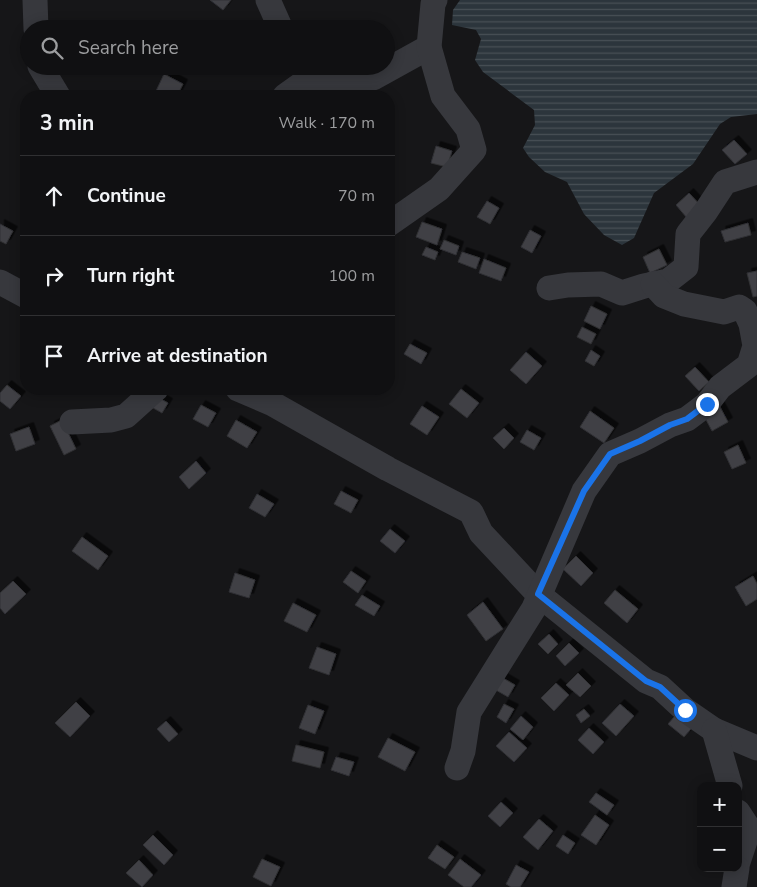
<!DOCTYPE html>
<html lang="en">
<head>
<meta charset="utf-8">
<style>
	:root { --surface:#101012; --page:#19191b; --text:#f1f3f6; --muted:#9c9d9f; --line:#303032 }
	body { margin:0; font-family:"Nunito Sans",sans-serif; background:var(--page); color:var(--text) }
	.controls { position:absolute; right:15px; bottom:15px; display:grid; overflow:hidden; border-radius:10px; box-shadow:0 2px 12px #0003 }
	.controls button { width:45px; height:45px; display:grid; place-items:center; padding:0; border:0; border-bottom:1px solid var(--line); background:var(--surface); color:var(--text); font:25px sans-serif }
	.stop { position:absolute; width:15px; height:15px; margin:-11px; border:4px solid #1a73e8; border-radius:50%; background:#fff }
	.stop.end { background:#1a73e8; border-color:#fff; box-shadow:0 1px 5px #0008 }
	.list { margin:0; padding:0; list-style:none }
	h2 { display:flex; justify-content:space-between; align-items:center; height:65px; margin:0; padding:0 20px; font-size:21px }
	h2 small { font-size:16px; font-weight:400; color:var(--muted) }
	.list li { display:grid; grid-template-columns:32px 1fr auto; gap:15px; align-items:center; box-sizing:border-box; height:80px; padding:0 20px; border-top:1px solid var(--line) }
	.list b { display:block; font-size:19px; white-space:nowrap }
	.list em { font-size:16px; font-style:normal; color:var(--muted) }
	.icon { flex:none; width:28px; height:28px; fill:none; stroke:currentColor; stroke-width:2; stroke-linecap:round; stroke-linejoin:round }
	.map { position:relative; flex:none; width:757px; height:887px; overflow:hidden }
	.search { position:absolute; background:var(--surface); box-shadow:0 2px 12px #0003; left:20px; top:20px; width:375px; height:55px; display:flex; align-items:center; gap:12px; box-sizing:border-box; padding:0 18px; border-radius:28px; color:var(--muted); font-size:19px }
	.panel { position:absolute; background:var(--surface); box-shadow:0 2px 12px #0003; left:20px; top:90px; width:375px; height:305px; border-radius:20px }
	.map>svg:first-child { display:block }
	.water { fill:url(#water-rules) }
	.building { fill:#404145; stroke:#303034; filter:url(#shadow) }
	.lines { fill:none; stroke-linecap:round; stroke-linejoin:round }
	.minor { stroke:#37383d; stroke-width:25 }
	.route { stroke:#1a73e8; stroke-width:6 }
</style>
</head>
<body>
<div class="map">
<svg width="757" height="887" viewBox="0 0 757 887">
	<defs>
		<pattern id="water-rules" width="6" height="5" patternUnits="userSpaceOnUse" patternTransform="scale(1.25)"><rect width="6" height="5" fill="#2c353c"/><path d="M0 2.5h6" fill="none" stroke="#485056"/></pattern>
		<filter id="shadow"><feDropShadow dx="4.5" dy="-4.5" stdDeviation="0" flood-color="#0009"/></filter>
	</defs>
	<rect width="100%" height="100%" fill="#161618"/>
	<!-- water -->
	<polygon class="water" points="460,0 757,0 757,114 731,117 720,124 693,164 654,193 634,238 622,245 604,235 584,214 567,182 545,172 529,157 523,148 535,125 534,110 483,72 475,60 481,39 476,30 452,25 453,10"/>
	<!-- building -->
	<g class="building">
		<polygon points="210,0 231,0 223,10"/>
		<polygon points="164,74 183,84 177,96 167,96 156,91"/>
		<polygon points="734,140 747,154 735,164 722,150"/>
		<polygon points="436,146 452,151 447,167 431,163"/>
		<polygon points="689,193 701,206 687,218 676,205"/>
		<polygon points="487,201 499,208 490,224 477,217"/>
		<polygon points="422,222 442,229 437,245 416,237"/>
		<polygon points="748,223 751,235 725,242 721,231"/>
		<polygon points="0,224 13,231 6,244 0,241"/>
		<polygon points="530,230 541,236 532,253 521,247"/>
		<polygon points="444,240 459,246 456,255 440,249"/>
		<polygon points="426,247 438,252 435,260 422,255"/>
		<polygon points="659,249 667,265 650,273 643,257"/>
		<polygon points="462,252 480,258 476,269 458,262"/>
		<polygon points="484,259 506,268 501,281 479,273"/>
		<polygon points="757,271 757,296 753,297 747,273"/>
		<polygon points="591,306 607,314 600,329 584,321"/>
		<polygon points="582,327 596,334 591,344 577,337"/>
		<polygon points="410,344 427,353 421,364 404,354"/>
		<polygon points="591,350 600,356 594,366 585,361"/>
		<polygon points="526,352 542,366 526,384 510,370"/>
		<polygon points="695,367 709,382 699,391 685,376"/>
		<polygon points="7,385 21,396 10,409 0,401 0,393"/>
		<polygon points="461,389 479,403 467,418 449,404"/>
		<polygon points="154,395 168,403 162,413 148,405"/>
		<polygon points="201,405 216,413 208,427 193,419"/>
		<polygon points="719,405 728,422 712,431 703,414"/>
		<polygon points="422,406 439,417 427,435 410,424"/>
		<polygon points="590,411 614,428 604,443 580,427"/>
		<polygon points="62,420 76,449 64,455 50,426"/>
		<polygon points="236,420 257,432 247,448 227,436"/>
		<polygon points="29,427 35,444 16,451 10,434"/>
		<polygon points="504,428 514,438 504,449 493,438"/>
		<polygon points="527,430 541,438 534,450 520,442"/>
		<polygon points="738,445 746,463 732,469 724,452"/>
		<polygon points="196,461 206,473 189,489 179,477"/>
		<polygon points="341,491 358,500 351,513 334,504"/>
		<polygon points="257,494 274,504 265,517 249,508"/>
		<polygon points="390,529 405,541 395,553 380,541"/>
		<polygon points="82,537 108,556 98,570 72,551"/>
		<polygon points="576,556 593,573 581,586 563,569"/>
		<polygon points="351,571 366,581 358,593 343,582"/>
		<polygon points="235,573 255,580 249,598 229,592"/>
		<polygon points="753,576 757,584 757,599 746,606 735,587"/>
		<polygon points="13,581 26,594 5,614 0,608 0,593"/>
		<polygon points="615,590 638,609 627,623 604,603"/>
		<polygon points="362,595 380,606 374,616 355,605"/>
		<polygon points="483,602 503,629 486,641 467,615"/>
		<polygon points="293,603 316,615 307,632 284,621"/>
		<polygon points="549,634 558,644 548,654 538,644"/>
		<polygon points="569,643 579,653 565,666 556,656"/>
		<polygon points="317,647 336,654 329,675 309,668"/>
		<polygon points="578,673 591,686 580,697 566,685"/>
		<polygon points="496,674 515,685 508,697 489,686"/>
		<polygon points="556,683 569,695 554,711 541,698"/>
		<polygon points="76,702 90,716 70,737 55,723"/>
		<polygon points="504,704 514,709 506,723 497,717"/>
		<polygon points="620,704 634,716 616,736 602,723"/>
		<polygon points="308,705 324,711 315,734 299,728"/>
		<polygon points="584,709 590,716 581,723 576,715"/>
		<polygon points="680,710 696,723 684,737 668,724"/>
		<polygon points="521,716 533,727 523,740 510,729"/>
		<polygon points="166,721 178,734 169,742 157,729"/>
		<polygon points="589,728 604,742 593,754 578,740"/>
		<polygon points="509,732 527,748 514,762 496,746"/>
		<polygon points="388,738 415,752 405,771 378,757"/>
		<polygon points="296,745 324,752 320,768 292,761"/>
		<polygon points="336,757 354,762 349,776 331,770"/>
		<polygon points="596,793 614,805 607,815 589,802"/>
		<polygon points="501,802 513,813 500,827 488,816"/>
		<polygon points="595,815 609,825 596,845 581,835"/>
		<polygon points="539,819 553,831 538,850 523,837"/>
		<polygon points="153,835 173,855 164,865 143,845"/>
		<polygon points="563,835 575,843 568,854 556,846"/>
		<polygon points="437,845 454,857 445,869 428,858"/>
		<polygon points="262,859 280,867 271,886 253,877"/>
		<polygon points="460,859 481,875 471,887 464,887 448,875"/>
		<polygon points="139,860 153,875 142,887 126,873"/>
		<polygon points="516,865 529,872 520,887 511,887 506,884"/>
	</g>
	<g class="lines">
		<!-- minor -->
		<g class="minor">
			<polyline points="35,0 36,29"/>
			<polyline points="268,0 281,29"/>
			<polyline points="40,66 58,96"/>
			<polyline points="285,96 306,81 373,78 429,47"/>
			<polyline points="389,224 439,189 474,150 468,129 443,96 429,47 433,4 435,0"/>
			<polyline points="0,282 26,296"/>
			<polyline points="549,288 568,285 601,284 622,293 644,286 668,281 686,267 688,234 706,211 725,182 757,172"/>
			<polyline points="238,389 273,404 388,469 471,512 481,533 538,594 646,681 660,687 685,710 714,730 757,748"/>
			<polyline points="72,422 111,420 126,416 156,389"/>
			<polyline points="714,730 730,786"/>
			<polyline points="457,768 463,751 469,712 534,608 584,491 610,454 640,441 670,425 687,419 707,404 720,387 749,365 755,346 751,324 745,311 739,307 724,312 684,304 664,296 653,284"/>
			<polyline points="738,812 749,829 738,862"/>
			<polyline points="734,887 737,868"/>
		</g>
	</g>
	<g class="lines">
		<!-- route -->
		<polyline class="route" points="685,710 660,687 646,681 538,594 584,491 610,454 640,441 670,425 687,419 707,404"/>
	</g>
</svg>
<div class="controls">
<button>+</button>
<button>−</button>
</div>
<div class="stop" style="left:685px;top:710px"></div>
<div class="stop end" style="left:707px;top:404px"></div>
<div class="search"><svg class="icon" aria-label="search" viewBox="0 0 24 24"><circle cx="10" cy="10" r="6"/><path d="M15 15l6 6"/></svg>Search here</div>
<section class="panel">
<h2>3 min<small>Walk · 170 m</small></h2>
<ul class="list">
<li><svg class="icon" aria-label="ahead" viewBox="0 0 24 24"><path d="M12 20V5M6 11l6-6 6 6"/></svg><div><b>Continue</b></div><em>70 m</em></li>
<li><svg class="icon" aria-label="right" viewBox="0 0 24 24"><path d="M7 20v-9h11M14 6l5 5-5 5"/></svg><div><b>Turn right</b></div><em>100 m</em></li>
<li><svg class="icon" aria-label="arrive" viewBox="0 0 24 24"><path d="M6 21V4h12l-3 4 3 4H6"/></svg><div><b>Arrive at destination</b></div></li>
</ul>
</section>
</div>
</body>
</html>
